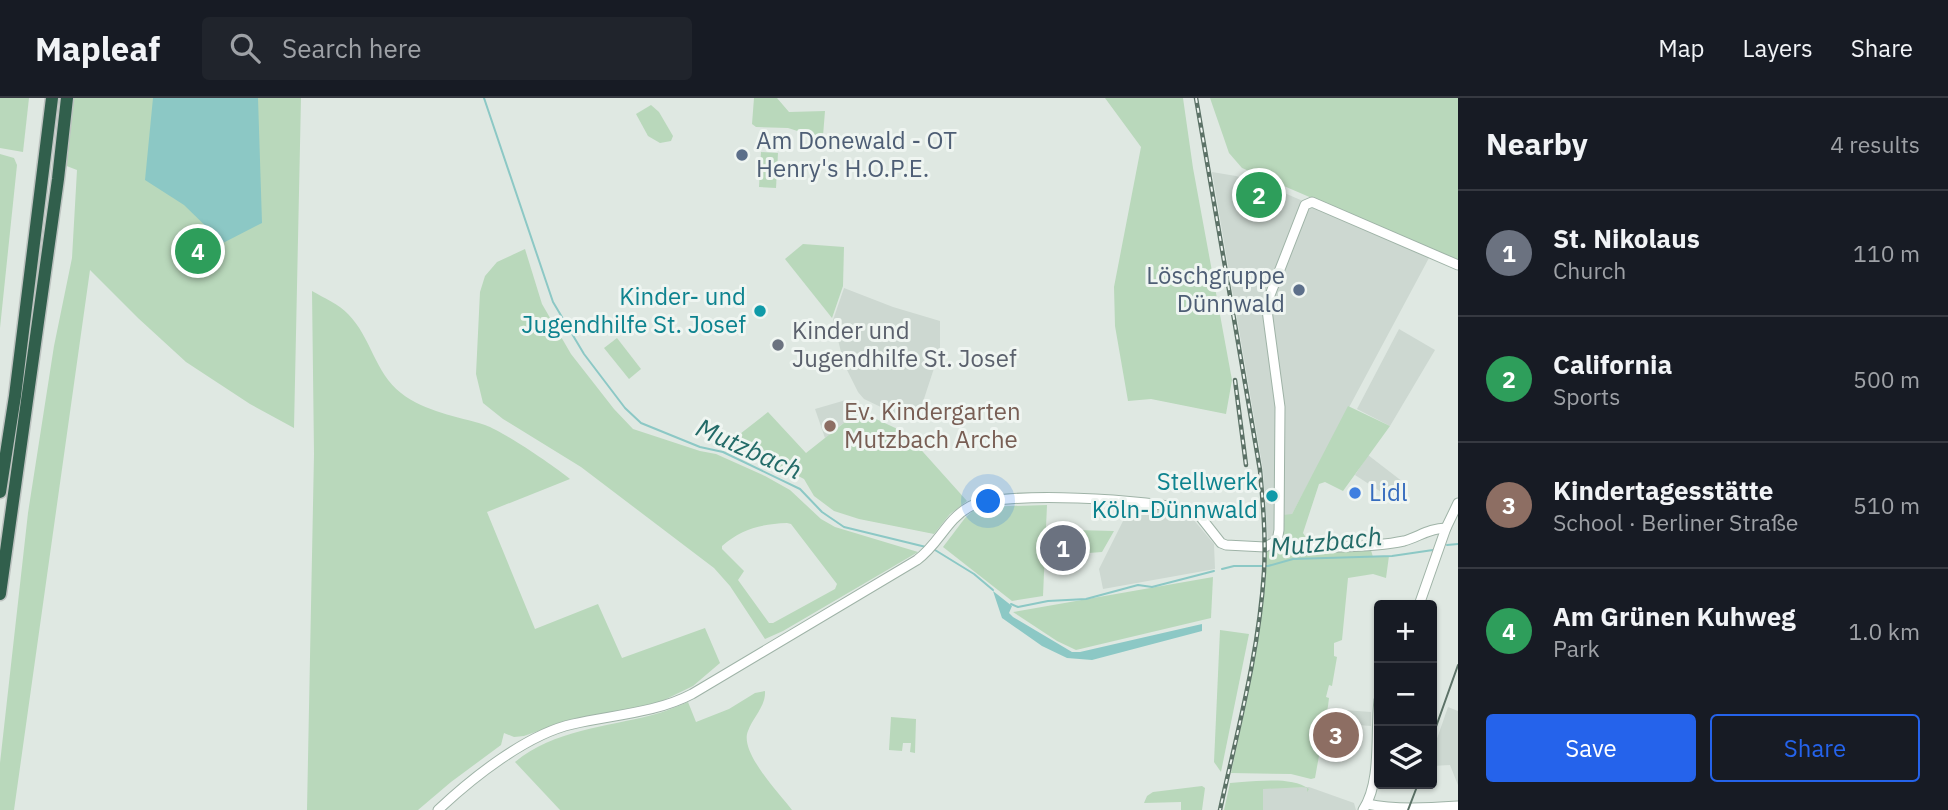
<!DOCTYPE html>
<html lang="en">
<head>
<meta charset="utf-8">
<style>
	:root { --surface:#171b24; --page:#20242c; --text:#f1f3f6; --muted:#9ea1a6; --line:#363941; --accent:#2563eb }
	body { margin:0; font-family:"IBM Plex Sans",sans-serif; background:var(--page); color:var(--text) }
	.controls { position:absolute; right:21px; bottom:21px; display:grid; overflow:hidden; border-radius:7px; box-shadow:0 2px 5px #0004 }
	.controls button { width:63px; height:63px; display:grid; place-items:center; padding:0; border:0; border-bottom:2px solid var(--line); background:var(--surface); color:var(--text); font:35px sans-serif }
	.you { position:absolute; left:989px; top:404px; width:24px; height:24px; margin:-18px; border:5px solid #fff; border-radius:50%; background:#1a73e8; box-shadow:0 0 0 10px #1a73e833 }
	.badge { display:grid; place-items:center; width:46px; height:46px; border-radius:50%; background:var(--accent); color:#fff; font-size:23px; font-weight:700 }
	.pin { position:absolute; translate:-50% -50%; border:4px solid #fff; box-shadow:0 2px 7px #0006 }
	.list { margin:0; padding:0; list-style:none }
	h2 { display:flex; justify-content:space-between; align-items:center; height:91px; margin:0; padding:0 28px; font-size:30px }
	h2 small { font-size:23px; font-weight:400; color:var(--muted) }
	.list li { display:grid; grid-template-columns:46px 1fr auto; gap:21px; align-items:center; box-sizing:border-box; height:126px; padding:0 28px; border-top:2px solid var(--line) }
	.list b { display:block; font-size:26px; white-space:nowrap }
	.list p { margin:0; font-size:23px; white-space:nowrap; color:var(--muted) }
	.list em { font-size:23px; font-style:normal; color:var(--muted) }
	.actions { display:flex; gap:14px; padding:21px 28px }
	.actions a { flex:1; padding:16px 0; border:2px solid var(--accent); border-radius:7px; text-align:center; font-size:24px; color:var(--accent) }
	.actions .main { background:var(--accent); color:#fff }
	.icon { flex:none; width:38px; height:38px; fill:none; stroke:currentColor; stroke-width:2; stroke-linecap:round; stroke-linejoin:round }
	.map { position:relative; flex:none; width:1458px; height:712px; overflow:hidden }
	header { display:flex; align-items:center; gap:42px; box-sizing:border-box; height:98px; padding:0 35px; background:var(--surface); border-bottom:2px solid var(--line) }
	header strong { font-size:33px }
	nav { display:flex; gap:38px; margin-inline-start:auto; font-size:24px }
	.search { width:490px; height:63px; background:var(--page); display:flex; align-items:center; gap:18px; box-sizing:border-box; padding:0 24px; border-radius:7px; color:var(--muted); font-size:26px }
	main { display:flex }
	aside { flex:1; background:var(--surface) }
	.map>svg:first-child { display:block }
	.built { fill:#cdd8d1 }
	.green { fill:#b9d8bb; fill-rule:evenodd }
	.water { fill:#8cc8c5 }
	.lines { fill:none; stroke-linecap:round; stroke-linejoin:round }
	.stream { stroke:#8cc8c5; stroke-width:2 }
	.secondary-casing { stroke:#9fb3a7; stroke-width:11 }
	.highway-casing { stroke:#bdc3c0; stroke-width:15 }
	.secondary { stroke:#fff; stroke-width:9 }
	.highway { stroke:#315f4c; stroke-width:12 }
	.tram { stroke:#5c7267; stroke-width:2 }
	.rail-casing { stroke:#5c7267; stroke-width:4.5 }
	.rail { stroke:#eff5f1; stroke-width:2; stroke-dasharray:5; stroke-linecap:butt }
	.service-dot { fill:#5c6f8a; stroke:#eff5f1; stroke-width:2.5 }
	.culture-dot { fill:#0f9aa8; stroke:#eff5f1; stroke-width:2.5 }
	.worship-dot { fill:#6b7280; stroke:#eff5f1; stroke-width:2.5 }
	.education-dot { fill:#8d6e63; stroke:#eff5f1; stroke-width:2.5 }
	.shop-dot { fill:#3f7fe0; stroke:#eff5f1; stroke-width:2.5 }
	.labels { text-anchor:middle; stroke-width:6; stroke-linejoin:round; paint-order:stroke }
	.service-label { font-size:24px; fill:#4e5e75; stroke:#eff5f1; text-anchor:start }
	.culture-label { font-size:24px; fill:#0d838f; stroke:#eff5f1; text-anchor:end }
	.worship-label { font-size:24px; fill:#5b616d; stroke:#eff5f1; text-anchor:start }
	.education-label { font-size:24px; fill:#785e54; stroke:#eff5f1; text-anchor:start }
	.shop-label { font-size:24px; fill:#366cbe; stroke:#eff5f1; text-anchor:start }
	.water-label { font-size:26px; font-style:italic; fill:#236b68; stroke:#eff5f1 }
</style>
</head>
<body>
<header>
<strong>Mapleaf</strong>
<div class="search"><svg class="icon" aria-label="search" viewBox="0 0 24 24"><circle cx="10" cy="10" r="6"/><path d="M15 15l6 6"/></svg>Search here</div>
<nav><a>Map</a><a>Layers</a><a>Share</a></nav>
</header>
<main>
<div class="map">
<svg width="1458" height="712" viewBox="0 0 1458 712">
	<rect width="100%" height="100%" fill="#dfe8e2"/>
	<!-- built -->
	<g class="built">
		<polygon points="1212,74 1236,78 1266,87 1430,158 1292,416 1288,443 1268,444 1263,372"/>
		<polygon points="844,190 893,209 940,223 940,252 919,316 915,320 904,320 864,301 858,294 844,266 833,222"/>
		<polygon points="1399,231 1435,252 1390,328 1357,311"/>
		<polygon points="846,302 856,315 825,340 815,311"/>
		<polygon points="1368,357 1403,384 1392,401 1355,377"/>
		<polygon points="1139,409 1183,414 1193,421 1214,446 1215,471 1103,491 1099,471 1125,419 1134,410"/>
		<polygon points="1448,609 1458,613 1458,687 1450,667 1432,668 1432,655"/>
		<polygon points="1331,611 1371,614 1371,628 1345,626 1347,649 1325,647"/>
		<polygon points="1309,689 1354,705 1356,712 1256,712 1255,690"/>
	</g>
	<!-- green -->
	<g class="green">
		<polygon points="0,0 29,0 23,54 0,50"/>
		<polygon points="74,0 301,0 294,330 250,306 186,264 138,220 90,172 14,712 0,712 0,665 28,415 54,248 72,160 77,72 64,67"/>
		<polygon points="754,0 777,0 789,14 825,13 823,38 810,37 788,30 756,29 752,26"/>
		<polygon points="1105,0 1183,0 1193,70 1232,282 1226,316 1151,301 1128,303 1115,228 1114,189 1141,49"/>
		<polygon points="1210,0 1458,0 1458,163 1242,70 1229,55"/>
		<polygon points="651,7 659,14 673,38 671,43 660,45 648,38 636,16"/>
		<polygon points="761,54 778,55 776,90 759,89"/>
		<polygon points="0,56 14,60 17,67 0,230"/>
		<polygon points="803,146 844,149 843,188 832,220 785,161"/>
		<path d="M525 151 542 206 571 256 614 311 633 331 700 353 716 356 765 378 790 392 821 421 835 429 918 454 783 533 765 541 730 488 714 470 581 369 503 321 483 305 476 276 480 194 485 178 497 164ZM787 425 791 426 837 486 835 491 773 525H769L738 482 744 473 722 451V448C741 431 761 426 787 425Z"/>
		<path d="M312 193C324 200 339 206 348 216 371 239 375 275 401 295 425 314 457 318 485 327 504 334 554 368 570 381L487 414 535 531 598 506 622 560 705 530 720 565 693 588 660 604 628 612 572 621 524 638 514 639 504 635 501 647 451 684 418 712H307L314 356Z"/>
		<polygon points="617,240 641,271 629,281 604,250"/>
		<polygon points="1348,308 1390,328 1343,393 1325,384 1319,386 1303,435 1307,441 1367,444 1318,446 1288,443 1284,439 1283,417 1292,416"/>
		<polygon points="859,313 906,335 967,403 950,416 934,436 859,421 834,413 814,398 804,381 731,343 768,314 806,355"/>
		<polygon points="1047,407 1043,498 1012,503 943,449 965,420 977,409"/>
		<polygon points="1076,432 1114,433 1102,454 1075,456 1077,450 1074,434"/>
		<path d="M1370 449 1373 459 1389 458 1386 480 1373 476 1348 480 1342 542 1334 545V558L1337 559 1332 588 1329 587 1326 599 1329 600 1328 608 1315 680 1311 681 1291 676 1231 675C1247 601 1265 529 1267 453Z"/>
		<polygon points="1213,479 1211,520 1076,552 1057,543 1013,514"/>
		<polygon points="1220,532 1249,536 1221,674 1214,664"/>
		<path d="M765 593C766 608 753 619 748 633 739 654 779 695 792 712H560L515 664C554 632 606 629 652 617 664 614 676 609 688 604L696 624 729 611 755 595Z"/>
		<polygon points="891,619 916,621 915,655 910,654 911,645 903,645 902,653 889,652"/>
		<path d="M1242 684C1262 683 1293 679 1309 691L1307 694V689L1263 691V712H1224L1230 685Z"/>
		<polygon points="1202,688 1205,690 1202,712 1181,712 1181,704 1144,705 1147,698 1153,694"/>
	</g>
	<!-- water -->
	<g class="water">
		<polygon points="153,0 258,0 262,125 223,145 184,107 145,82"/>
		<polygon points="993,493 1012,508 1009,515 1013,519 1072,554 1080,554 1202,526 1202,533 1092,562 1067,560 1042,548 1002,520"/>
	</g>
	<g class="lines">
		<!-- stream -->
		<g class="stream">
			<polyline points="484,0 553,204 584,256 625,310 641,325 700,349 723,354 800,391 822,414 844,429 926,449"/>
			<polyline points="1447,447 1458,446"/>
			<polyline points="935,452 974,476 993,492"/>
			<polyline points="1222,471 1234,468 1268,468 1293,461 1392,458 1433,452"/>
			<polyline points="1011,506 1018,509 1048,503 1086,501 1138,487 1152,489 1214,473"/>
		</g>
		<defs>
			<g id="secondary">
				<polyline points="1277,443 1279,432 1280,309 1267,212 1270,197 1305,107 1312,104 1458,167"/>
				<path d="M1277 443C1296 454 1380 448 1404 443 1418 439 1430 430 1446 430"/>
				<polyline points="1419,507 1446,430 1458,405"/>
				<path d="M1367 706C1395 712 1429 710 1458 708"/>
				<path d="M438 712C472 680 527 636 573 626 612 617 656 615 692 596L917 462C938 447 947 421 969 409 998 392 1156 401 1191 413L1199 417 1221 445 1226 447 1265 449 1277 443"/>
				<path d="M1363 712C1382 683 1375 636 1379 602"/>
			</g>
			<g id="highway">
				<polyline points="0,394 15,298 52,0"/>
				<polyline points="0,496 58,81 67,0"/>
			</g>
		</defs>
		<!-- secondary casing -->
		<use href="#secondary" class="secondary-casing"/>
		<!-- highway casing -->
		<use href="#highway" class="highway-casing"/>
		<!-- secondary -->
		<use href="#secondary" class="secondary"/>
		<!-- highway -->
		<use href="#highway" class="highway"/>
		<!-- tram -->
		<g class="tram">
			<polyline points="1432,640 1458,567"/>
			<polyline points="1408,712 1418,686"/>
		</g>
		<defs>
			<g id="rail">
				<path d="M1196 0 1260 372C1263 406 1266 440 1264 474 1259 555 1237 634 1220 712"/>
				<polyline points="1235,282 1246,367"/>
			</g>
		</defs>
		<!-- rail casing -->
		<use href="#rail" class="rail-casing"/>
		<!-- rail -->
		<use href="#rail" class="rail"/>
	</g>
	<!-- markers -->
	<g class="service-dot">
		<circle cx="742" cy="57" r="7"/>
		<circle cx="1299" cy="192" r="7"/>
	</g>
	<g class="culture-dot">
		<circle cx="760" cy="213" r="7"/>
		<circle cx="1272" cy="398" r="7"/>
	</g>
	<circle class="worship-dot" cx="778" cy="247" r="7"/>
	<circle class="education-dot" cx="830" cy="328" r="7"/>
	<circle class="shop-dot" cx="1355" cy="395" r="7"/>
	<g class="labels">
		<!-- service labels -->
		<g class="service-label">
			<text x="756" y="51">Am Donewald - OT<tspan x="756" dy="28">Henry's H.O.P.E.</tspan></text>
			<text x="1285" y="186" text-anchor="end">Löschgruppe<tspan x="1285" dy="28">Dünnwald</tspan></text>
		</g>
		<!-- culture labels -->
		<g class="culture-label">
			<text x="746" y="207">Kinder- und<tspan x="746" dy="28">Jugendhilfe St. Josef</tspan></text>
			<text x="1258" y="392">Stellwerk<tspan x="1258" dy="28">Köln-Dünnwald</tspan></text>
		</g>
		<!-- worship labels -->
		<g class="worship-label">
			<text x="792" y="241">Kinder und<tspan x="792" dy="28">Jugendhilfe St. Josef</tspan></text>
		</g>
		<!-- education labels -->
		<g class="education-label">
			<text x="844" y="322">Ev. Kindergarten<tspan x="844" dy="28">Mutzbach Arche</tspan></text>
		</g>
		<!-- shop labels -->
		<g class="shop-label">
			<text x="1369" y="403">Lidl</text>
		</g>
		<!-- water labels -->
		<g class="water-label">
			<text transform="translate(749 351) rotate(24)" y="9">Mutzbach</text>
			<text transform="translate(1326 444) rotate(-6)" y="9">Mutzbach</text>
		</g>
	</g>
</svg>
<div class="controls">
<button>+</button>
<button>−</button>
<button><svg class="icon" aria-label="layers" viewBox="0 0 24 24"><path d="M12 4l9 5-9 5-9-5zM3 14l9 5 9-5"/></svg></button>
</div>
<div class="you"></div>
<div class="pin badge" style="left:1063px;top:450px;background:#6b7280">1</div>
<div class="pin badge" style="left:1259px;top:97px;background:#2e9e5b">2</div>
<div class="pin badge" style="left:1336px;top:637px;background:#8d6e63">3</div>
<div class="pin badge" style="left:198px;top:153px;background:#2e9e5b">4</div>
</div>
<aside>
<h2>Nearby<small>4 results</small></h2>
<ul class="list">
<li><span class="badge" style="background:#6b7280">1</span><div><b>St. Nikolaus</b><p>Church</p></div><em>110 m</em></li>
<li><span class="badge" style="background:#2e9e5b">2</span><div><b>California</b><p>Sports</p></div><em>500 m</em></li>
<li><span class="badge" style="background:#8d6e63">3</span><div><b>Kindertagesstätte</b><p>School · Berliner Straße</p></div><em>510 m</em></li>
<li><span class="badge" style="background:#2e9e5b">4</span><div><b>Am Grünen Kuhweg</b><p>Park</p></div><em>1.0 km</em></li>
</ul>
<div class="actions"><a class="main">Save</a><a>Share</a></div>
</aside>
</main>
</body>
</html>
